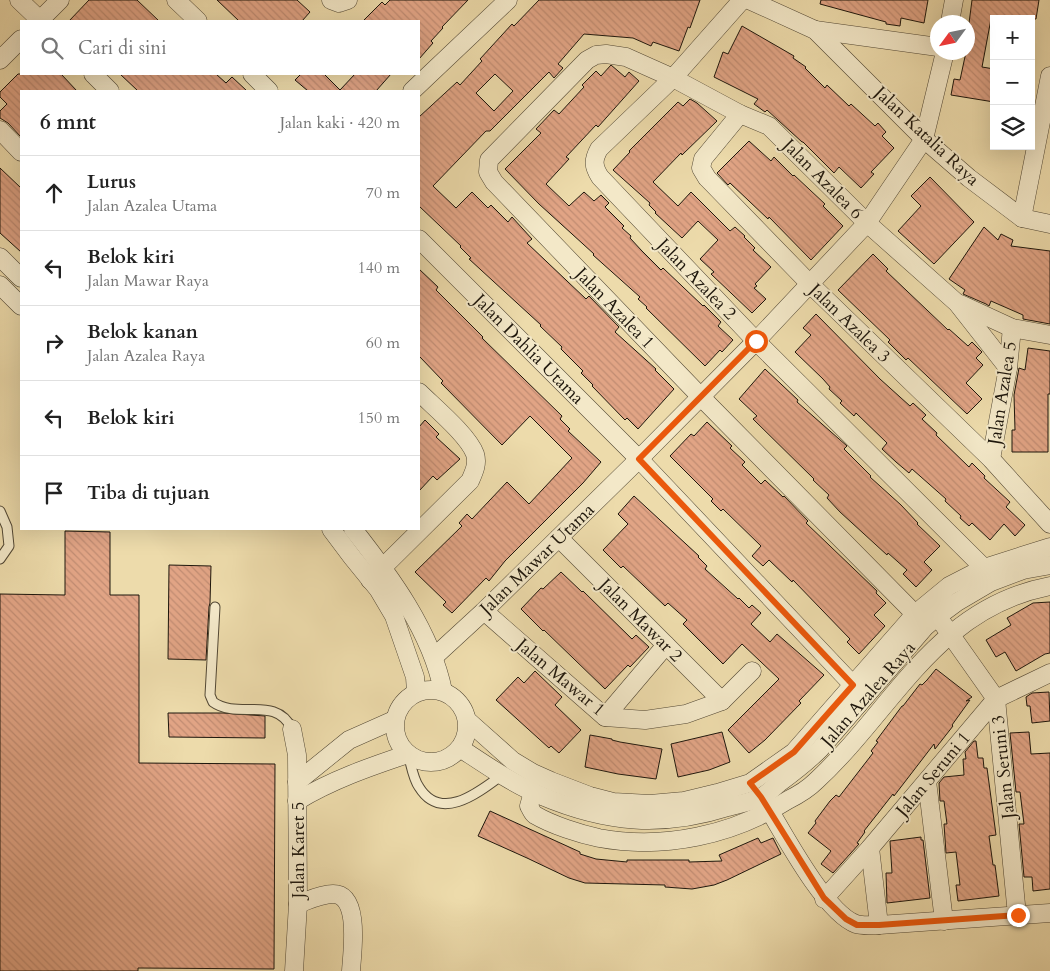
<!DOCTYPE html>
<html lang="id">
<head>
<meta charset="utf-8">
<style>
	:root { --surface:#fff; --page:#f6f6f6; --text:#222; --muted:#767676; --line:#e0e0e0 }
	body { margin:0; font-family:Cardo,serif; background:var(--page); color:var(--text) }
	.controls { position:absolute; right:15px; top:15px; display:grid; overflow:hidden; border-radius:0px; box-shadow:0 5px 20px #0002 }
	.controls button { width:45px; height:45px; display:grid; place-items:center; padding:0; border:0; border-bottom:1px solid var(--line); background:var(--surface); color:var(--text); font:25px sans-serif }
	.compass { position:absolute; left:930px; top:15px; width:45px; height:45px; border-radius:50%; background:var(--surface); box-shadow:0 5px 20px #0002; rotate:237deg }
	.stop { position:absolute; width:15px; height:15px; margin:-11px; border:4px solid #ea580c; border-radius:50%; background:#fff }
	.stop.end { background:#ea580c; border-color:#fff; box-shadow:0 1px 5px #0008 }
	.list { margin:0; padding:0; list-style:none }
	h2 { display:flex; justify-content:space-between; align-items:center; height:65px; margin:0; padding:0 20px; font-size:21px }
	h2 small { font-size:16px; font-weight:400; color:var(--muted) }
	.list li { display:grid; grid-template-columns:32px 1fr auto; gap:15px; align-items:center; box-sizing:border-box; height:75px; padding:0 20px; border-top:1px solid var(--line) }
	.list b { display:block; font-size:19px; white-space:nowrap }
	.list p { margin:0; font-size:16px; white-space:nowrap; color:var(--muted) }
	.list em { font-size:16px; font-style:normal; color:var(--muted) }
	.icon { flex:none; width:28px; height:28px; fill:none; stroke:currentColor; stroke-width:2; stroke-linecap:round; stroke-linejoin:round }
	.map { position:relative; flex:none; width:1050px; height:971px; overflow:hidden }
	.search { position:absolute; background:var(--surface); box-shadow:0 5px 20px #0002; left:20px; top:20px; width:400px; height:55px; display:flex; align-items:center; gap:12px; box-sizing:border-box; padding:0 18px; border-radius:0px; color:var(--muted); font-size:19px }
	.panel { position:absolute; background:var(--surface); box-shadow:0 5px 20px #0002; left:20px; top:90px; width:400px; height:440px; border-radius:0px }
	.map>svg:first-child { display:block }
	.building { fill:url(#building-back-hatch); stroke:#1d160c; fill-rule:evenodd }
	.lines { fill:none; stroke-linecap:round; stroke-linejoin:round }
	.lane-casing { stroke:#514734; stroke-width:11 }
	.street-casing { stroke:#514734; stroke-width:19 }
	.lane { stroke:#f3e8c8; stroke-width:9 }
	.street { stroke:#f3e8c8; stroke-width:18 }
	.route { stroke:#ea580c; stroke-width:6 }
	.labels { text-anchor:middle; stroke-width:4; stroke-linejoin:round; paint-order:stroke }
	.street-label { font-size:18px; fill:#1d160c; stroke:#f3e8c8 }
</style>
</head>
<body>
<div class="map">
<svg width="1050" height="971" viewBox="0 0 1050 971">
	<defs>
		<pattern id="building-back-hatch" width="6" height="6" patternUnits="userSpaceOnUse" patternTransform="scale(1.25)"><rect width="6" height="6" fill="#e1a485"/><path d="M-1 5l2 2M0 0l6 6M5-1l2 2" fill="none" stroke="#c18c72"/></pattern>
	</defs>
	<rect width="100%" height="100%" fill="#eddbab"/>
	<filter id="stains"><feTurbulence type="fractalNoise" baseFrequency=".004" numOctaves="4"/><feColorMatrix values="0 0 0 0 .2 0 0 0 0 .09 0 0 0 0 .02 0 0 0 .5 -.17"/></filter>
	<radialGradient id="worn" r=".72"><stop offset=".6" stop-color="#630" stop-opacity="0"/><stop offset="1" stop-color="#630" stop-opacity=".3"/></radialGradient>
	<!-- building -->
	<g class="building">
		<polygon points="89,0 137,0 159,21 69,21"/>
		<polygon points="217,0 297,0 310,12 302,21 239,21"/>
		<polygon points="390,0 468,0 442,27 443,28 431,41 433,43 419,59 419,21 363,21 382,2 385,5"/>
		<path d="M539 0H700L690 28 688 27 679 51 653 42 651 46 633 38 584 34 558 64 563 68 554 78 549 72 490 131H486L433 186 456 208 472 192 488 208 491 205 508 222 512 217 532 239 527 243 586 299 589 296 619 327 615 332 656 369 655 370 674 389 638 429 627 418 625 420 592 386 593 385 581 373 583 371 561 349 562 347 540 326 541 325 469 259 471 258 460 247 461 246 419 206V117L457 82 460 85 482 61 480 59 512 24 514 26ZM495 74 513 91 494 111 476 93Z"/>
		<polygon points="821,0 928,0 924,23 901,18 900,26 886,24 886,22 820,4"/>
		<polygon points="972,0 1039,0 1036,19 991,19 982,67 994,69 994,102 951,95 954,79 960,80 966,52 968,52 968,31"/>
		<polygon points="742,26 794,56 793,58 806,67 805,68 825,88 827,85 849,106 851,104 875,126 878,123 886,132 882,136 894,148 871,172 874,174 861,188 839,167 834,173 803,142 802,142 767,110 765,112 754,104 758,99 714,77 723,52 728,54"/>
		<polygon points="611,65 625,77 629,72 639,81 598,127 596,125 566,157 569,159 546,184 569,206 584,192 594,201 601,195 609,203 605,207 624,226 622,228 631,236 630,238 642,251 661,270 663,268 703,306 704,305 721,322 718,326 733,340 722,352 720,350 705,366 646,308 647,307 638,299 640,297 593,255 594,254 539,204 505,169 541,133 536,129 554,110 559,114 584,87 582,85 596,71 601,76"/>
		<polygon points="18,74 61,74 77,91 21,91 21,137 8,123 0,118 0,111 7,104 0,97 0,92"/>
		<polygon points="120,74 216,74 226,83 232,77 247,91 138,91"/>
		<polygon points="301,74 324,74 340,90 355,74 391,74 376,91 308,91 295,80"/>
		<polygon points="690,99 697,103 717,121 682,155 681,153 653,182 678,206 691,192 730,231 735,227 745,236 744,237 755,248 753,250 771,267 755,284 757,286 754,288 766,299 752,313 711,274 714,272 700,259 718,240 698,221 682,238 655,213 656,212 649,205 650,203 613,170 630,152 629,151 678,102 683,106"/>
		<polygon points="749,141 771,161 774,157 793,176 794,175 825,204 823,206 843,226 811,260 769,217 768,219 730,183 728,185 717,173"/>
		<polygon points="0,168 21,188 21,252 0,233"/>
		<polygon points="930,177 974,222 934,264 898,231 921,206 911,196"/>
		<polygon points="984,227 998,240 1001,234 1013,240 1011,246 1050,251 1050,324 1023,319 1023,315 991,301 989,306 986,304 963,294 965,290 949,279"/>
		<polygon points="873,254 888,269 886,271 948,330 949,329 968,346 972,342 982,352 976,358 983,365 966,383 982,399 967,414 908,358 906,360 888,342 890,340 838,290"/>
		<polygon points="419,269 438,287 436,290 483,337 482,338 562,416 560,419 570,429 568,431 601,462 583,483 505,561 489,581 486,578 452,613 443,605 446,602 415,572 462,526 459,523 467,514 472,519 507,482 529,504 572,458 530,416 502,445 441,383 443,381 419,356"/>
		<polygon points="816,314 880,379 910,406 913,403 926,415 922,419 937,433 936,435 969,467 972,463 985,476 984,478 1010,502 1006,507 1025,525 1015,536 1004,524 990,540 972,523 969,526 960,518 961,516 945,501 946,499 912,469 909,473 896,462 882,449 887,443 856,413 854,416 840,403 842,401 829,389 830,387 823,379 795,352 811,335 803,328"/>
		<polygon points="1028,348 1050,351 1050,394 1048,394 1048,452 1012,452 1012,430 1015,430 1014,395 1019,368 1025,370"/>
		<polygon points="765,369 798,400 797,402 847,446 844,449 871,476 870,477 901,505 918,523 917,524 940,546 924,562 932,570 916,587 903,574 907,570 888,553 887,555 840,512 827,498 829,495 813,480 814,479 753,419 757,416 739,399"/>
		<polygon points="425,420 439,434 436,437 460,459 437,480 433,476 419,491 419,427"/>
		<polygon points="707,422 732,446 730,448 745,462 742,465 761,484 765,480 783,497 784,496 808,521 806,523 877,591 876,593 886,603 874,615 885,626 859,654 847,642 850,639 793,580 792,582 769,560 763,566 752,556 761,546 723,509 721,511 711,501 713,499 670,456 691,434 694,436"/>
		<polygon points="634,496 699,556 698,557 707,566 705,569 738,599 739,598 749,608 752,605 761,613 751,624 770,642 777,634 824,675 799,701 801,703 765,740 749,753 728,730 779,679 742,644 723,664 683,624 687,620 668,603 665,606 623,566 621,568 603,550 628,524 618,514"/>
		<polygon points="65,531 110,532 110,595 139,595 139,763 275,764 274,969 138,968 138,971 0,971 0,594 65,595"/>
		<polygon points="169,565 211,566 210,603 209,607 206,660 168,659"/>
		<polygon points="561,572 582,592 583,591 632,639 636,635 649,647 630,667 628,665 605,689 544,630 543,631 521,609 541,588 543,589"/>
		<polygon points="1050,602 1050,653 1045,654 1016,671 1005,652 996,657 986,640 1011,625 1007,618 1014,614 1033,603"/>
		<polygon points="936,669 972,697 966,701 970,700 952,725 953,726 935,749 934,744 894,796 893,794 864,831 865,832 857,843 859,844 833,873 821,864 831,851 808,833 816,823 815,821 830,801 836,795 839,797 873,753 871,751 878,742 876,741 902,706 903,706 920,684 922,685 927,680"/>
		<polygon points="535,671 562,697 555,705 581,730 559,753 551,746 549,748 496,700 518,677 524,683"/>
		<polygon points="1049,692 1050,721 1032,723 1030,706 1027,706 1026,697 1032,693"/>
		<polygon points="168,713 223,713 265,716 265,738 169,737"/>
		<polygon points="722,732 730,762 709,770 678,777 671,744"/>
		<polygon points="1029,732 1031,754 1050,753 1050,889 1033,891 1032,877 1024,877 1019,824 1024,824 1020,792 1016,792 1010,733"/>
		<polygon points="590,735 612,739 612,740 620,742 662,749 656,779 618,774 585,767"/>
		<polygon points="974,741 976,741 978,758 983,758 984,768 987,768 996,835 989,836 993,865 995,865 999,896 958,901 956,885 960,885 956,852 946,853 944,824 947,824 944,801 940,801 939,783 944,777 964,775 963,759 966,759 965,752"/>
		<polygon points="490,811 580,852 580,854 596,859 627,862 627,860 689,860 689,862 722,861 719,855 758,838 761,843 773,838 781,854 727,880 714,885 692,889 665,887 665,885 585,883 569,878 527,858 478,836"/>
		<polygon points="921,837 921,840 923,840 930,898 887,903 886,873 892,873 890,841"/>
	</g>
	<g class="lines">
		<defs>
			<g id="lane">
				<polyline points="0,511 7,527 9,546 0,559"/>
				<path d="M215 607 210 695 213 702C238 720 276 695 292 729"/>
				<path d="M408 754C411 764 413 779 419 787 441 823 479 792 502 775"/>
			</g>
			<g id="street">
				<polyline points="19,0 41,21"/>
				<polyline points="176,0 198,21"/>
				<polyline points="331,0 339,3 348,0"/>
				<path d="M742 0 673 78 599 149C593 160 593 166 600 177L756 341 984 568"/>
				<polyline points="749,0 815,30 924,139 969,178 1022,218 1050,224"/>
				<polyline points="39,21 60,0"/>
				<polyline points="950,22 954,0"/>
				<polyline points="815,30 938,47"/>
				<polyline points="0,60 21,39"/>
				<polyline points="93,74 110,91"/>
				<polyline points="252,74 269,91"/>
				<polyline points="412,91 508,0"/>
				<polyline points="740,114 703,159 701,168 707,178 810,284 991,459 1050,524"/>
				<polyline points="0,130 21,152"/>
				<polyline points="1022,218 1050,76"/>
				<polyline points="419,239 639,459 853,685"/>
				<polyline points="0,257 21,278"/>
				<polyline points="0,285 21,306"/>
				<polyline points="960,304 1012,328 1050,335"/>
				<polyline points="991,459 1008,368 1012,328"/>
				<polyline points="331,529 352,557 378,589 394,616 415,677 416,692"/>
				<path d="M353 529C390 576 431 631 443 691"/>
				<polyline points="559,538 722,701"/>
				<path d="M370 580 470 481C474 472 478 464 475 454 468 435 434 407 419 392"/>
				<polyline points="484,611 605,717 645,720 686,714 722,701 752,671"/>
				<polyline points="915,614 700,396 494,182 488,172 489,160 587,60 596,55 606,54 626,57 673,78 740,114 769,126 867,223 957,303 1008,368"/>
				<polyline points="943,624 996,699 1017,915"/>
				<polyline points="434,657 484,611 639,459 756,341 867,223 924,139 945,52"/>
				<circle cx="431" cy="726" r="36"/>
				<polyline points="605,717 666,645"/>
				<polyline points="467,720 513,761 533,773 551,781 590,796 613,802 650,804 684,801 717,793 750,783 794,752 915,614 949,586 984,568 1050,547"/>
				<polyline points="292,729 297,755 298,904 294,971"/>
				<path d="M460 748C486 765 513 784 542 796 606 823 662 828 728 807 739 804 751 802 761 797 767 794 773 788 779 783 794 772 807 762 820 749L925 627 938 616 957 602 991 582 1023 570 1050 565"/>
				<polyline points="927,781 944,921"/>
				<polyline points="297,782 349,740 394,720"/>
				<path d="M533 792 529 806C531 809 532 813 535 815 552 825 580 834 599 838 664 850 733 835 788 800 798 795 808 789 816 781 894 709 935 608 1050 586"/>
				<path d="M297 801C332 780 369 767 408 754"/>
				<path d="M764 801C782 831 825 913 856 924 862 926 872 925 879 925L1050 913"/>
				<polyline points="870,848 879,925"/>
				<polyline points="824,899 870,848 996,699 1050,673"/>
				<path d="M298 904C309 900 321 894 333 894 361 894 352 953 351 971"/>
			</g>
		</defs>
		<!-- lane casing -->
		<use href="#lane" class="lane-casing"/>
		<!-- street casing -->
		<use href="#street" class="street-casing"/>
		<!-- lane -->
		<use href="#lane" class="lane"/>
		<!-- street -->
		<use href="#street" class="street"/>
	</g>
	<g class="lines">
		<!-- route -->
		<polyline class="route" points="756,341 639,459 853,685 794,752 750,783 761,797 824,898 846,919 857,925 879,925 1018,915"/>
	</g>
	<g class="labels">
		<!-- street labels -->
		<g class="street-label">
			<text transform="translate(927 136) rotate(43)" y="6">Jalan Katalia Raya</text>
			<text transform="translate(823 179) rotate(45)" y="6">Jalan Azalea 6</text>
			<text transform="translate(697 279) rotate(46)" y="6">Jalan Azalea 2</text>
			<text transform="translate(615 308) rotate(46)" y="6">Jalan Azalea 1</text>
			<text transform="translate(850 323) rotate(44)" y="6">Jalan Azalea 3</text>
			<text transform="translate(529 349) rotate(45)" y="6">Jalan Dahlia Utama</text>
			<text transform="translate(1002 393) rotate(-81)" y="6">Jalan Azalea 5</text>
			<text transform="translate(537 559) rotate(-44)" y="6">Jalan Mawar Utama</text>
			<text transform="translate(641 620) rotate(45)" y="6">Jalan Mawar 2</text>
			<text transform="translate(561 677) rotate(40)" y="6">Jalan Mawar 1</text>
			<text transform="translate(868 694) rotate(-49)" y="6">Jalan Azalea Raya</text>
			<text transform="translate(1003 767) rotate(-96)" y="6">Jalan Seruni 3</text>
			<text transform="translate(933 774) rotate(-50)" y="6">Jalan Seruni 1</text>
			<text transform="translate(298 850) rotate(-90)" y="6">Jalan Karet 5</text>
		</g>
	</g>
	<rect width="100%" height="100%" filter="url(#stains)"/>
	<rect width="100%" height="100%" fill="url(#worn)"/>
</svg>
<div class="controls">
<button>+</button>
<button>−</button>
<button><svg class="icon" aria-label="layers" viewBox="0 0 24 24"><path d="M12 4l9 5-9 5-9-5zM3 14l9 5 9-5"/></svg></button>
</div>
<svg class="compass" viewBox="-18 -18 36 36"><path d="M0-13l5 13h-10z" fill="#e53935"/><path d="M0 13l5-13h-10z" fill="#767676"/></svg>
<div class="stop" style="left:756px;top:341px"></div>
<div class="stop end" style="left:1018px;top:915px"></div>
<div class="search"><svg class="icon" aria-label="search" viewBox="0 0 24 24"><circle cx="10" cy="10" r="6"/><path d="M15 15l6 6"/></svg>Cari di sini</div>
<section class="panel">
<h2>6 mnt<small>Jalan kaki · 420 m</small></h2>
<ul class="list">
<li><svg class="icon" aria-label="ahead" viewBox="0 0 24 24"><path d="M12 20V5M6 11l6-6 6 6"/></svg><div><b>Lurus</b><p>Jalan Azalea Utama</p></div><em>70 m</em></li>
<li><svg class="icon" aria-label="left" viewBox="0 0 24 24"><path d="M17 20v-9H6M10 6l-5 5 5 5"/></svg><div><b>Belok kiri</b><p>Jalan Mawar Raya</p></div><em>140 m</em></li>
<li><svg class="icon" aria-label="right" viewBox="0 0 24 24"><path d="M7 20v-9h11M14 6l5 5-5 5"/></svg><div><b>Belok kanan</b><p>Jalan Azalea Raya</p></div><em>60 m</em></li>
<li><svg class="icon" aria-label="left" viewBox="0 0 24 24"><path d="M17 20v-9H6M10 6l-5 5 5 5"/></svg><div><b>Belok kiri</b></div><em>150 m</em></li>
<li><svg class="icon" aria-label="arrive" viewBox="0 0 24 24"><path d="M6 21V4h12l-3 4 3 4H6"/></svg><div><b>Tiba di tujuan</b></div></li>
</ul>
</section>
</div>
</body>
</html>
